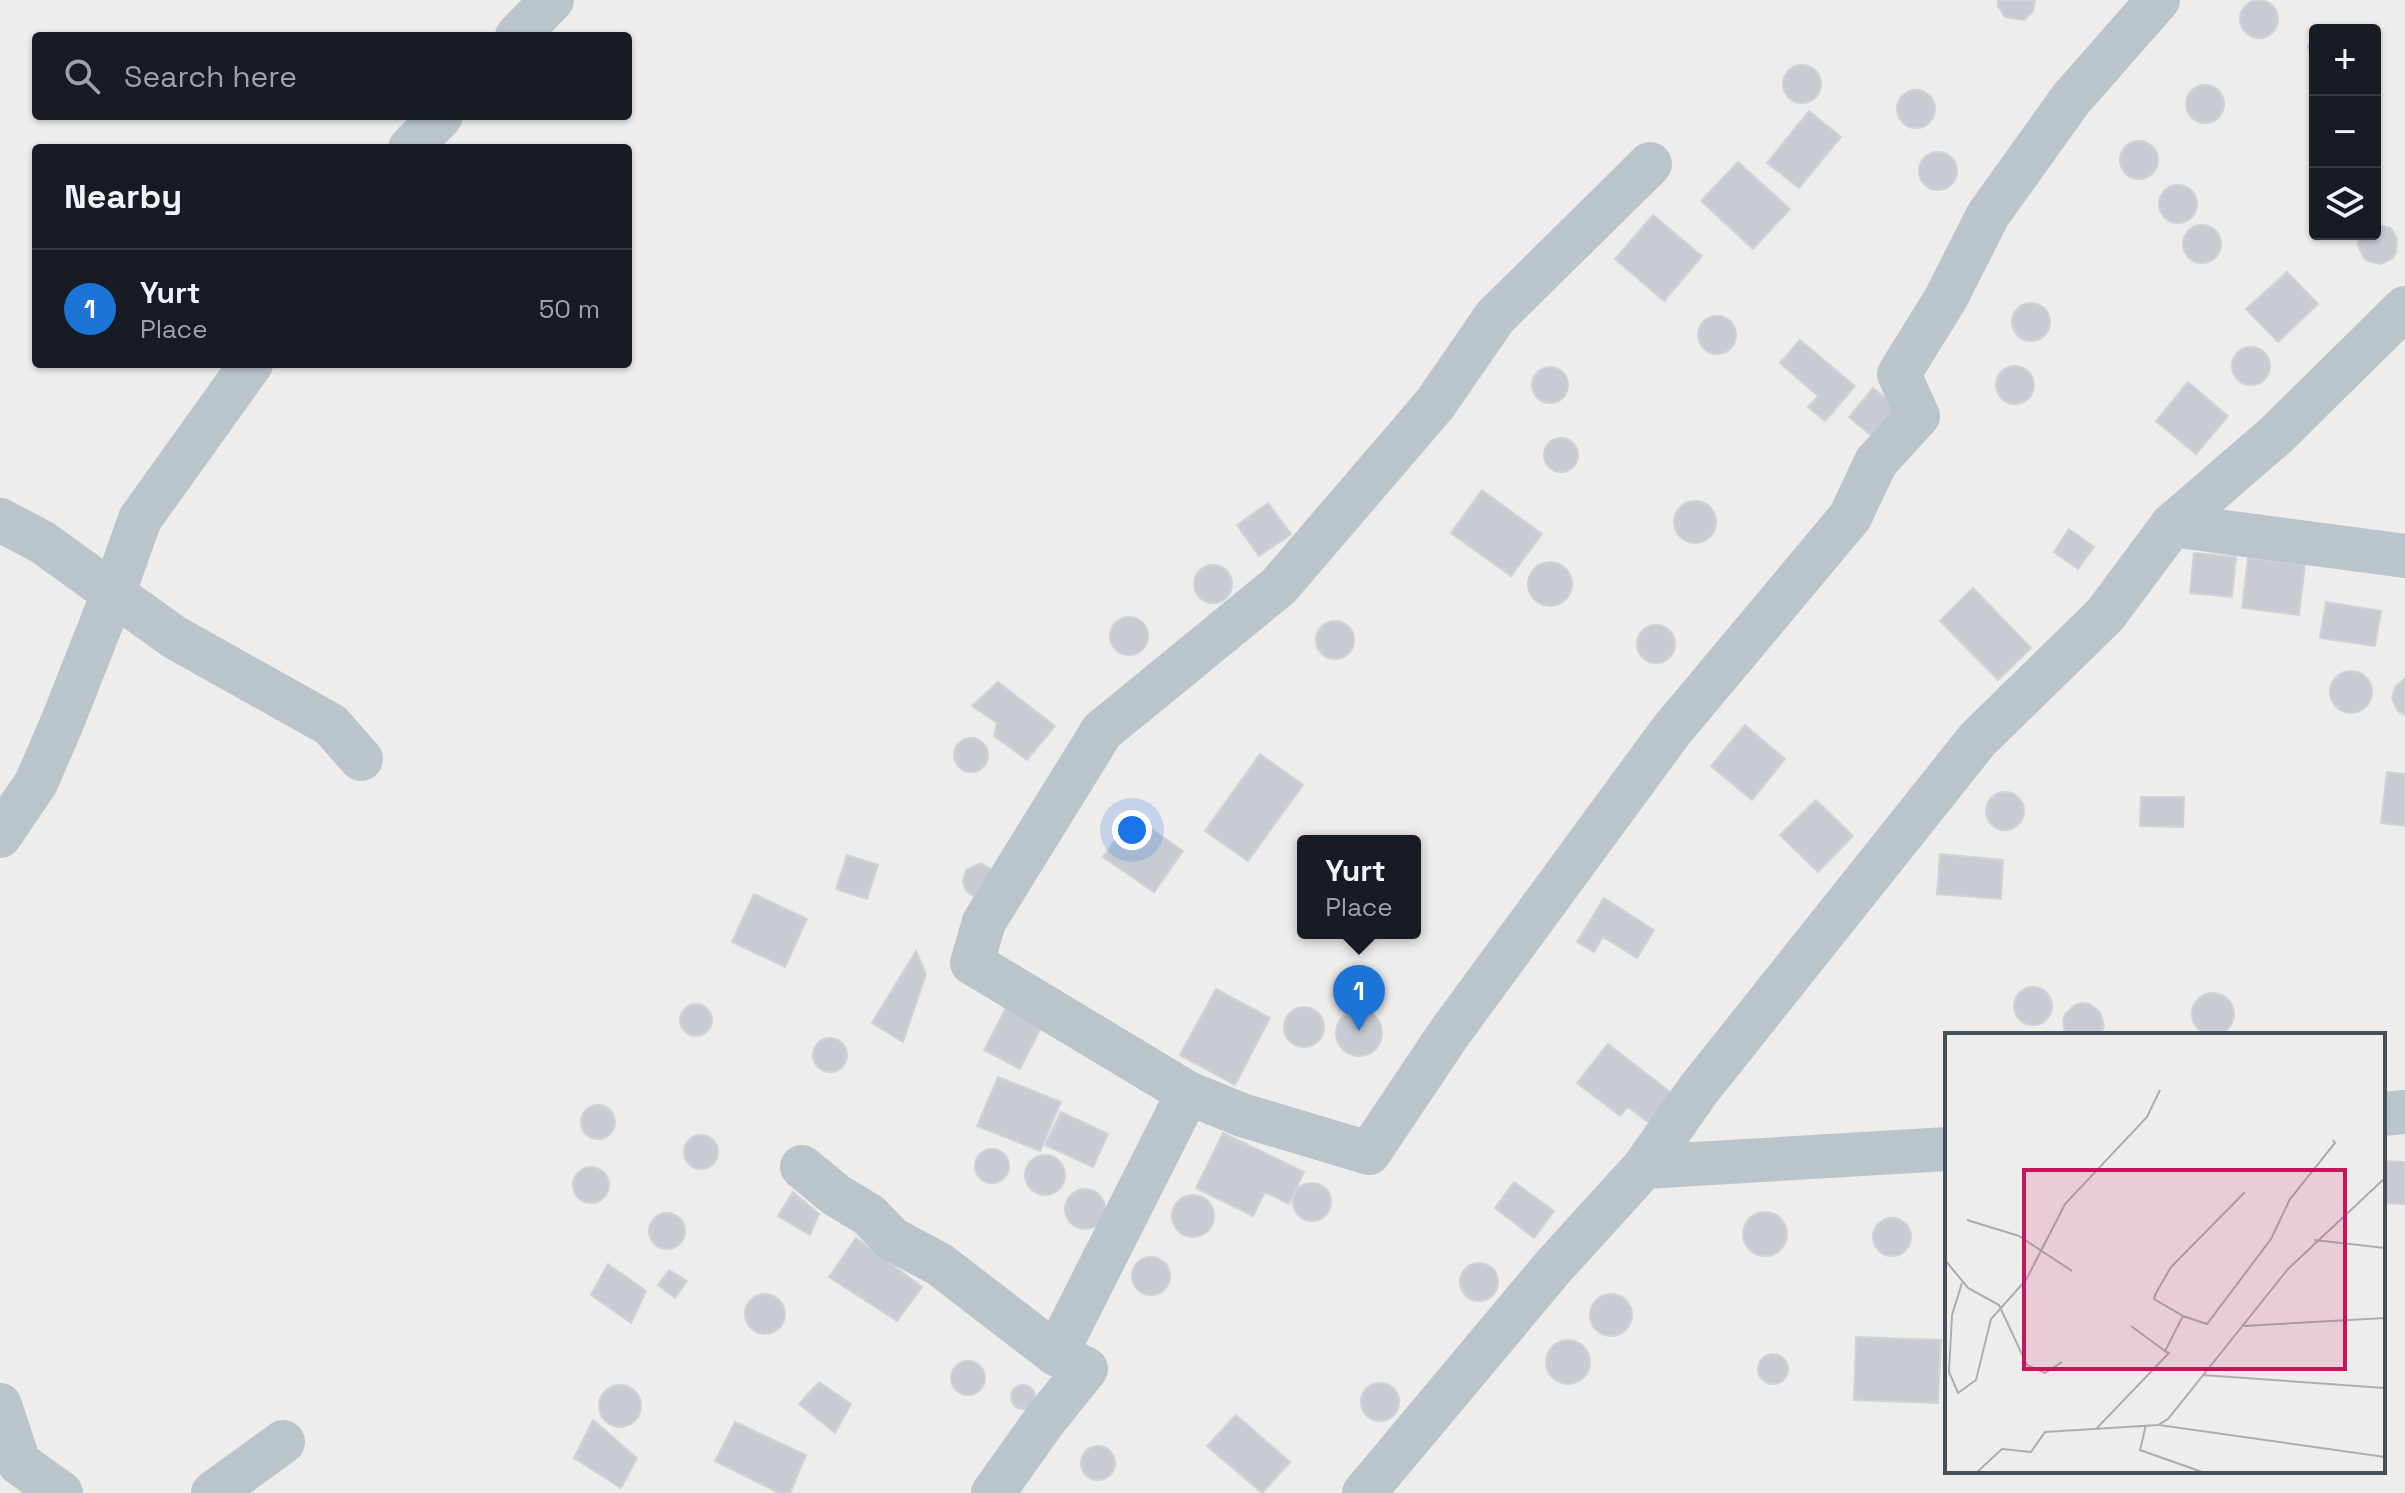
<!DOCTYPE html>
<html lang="en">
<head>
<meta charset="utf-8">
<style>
	:root { --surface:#171b24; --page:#20242c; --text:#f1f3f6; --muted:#9ea1a6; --line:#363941; --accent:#1d74d7 }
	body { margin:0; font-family:"Space Grotesk",sans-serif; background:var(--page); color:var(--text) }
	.controls { position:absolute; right:24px; top:24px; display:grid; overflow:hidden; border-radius:8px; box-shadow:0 2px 6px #0004 }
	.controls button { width:72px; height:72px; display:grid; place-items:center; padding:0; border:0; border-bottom:2px solid var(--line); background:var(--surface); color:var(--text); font:40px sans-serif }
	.you { position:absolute; left:1132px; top:830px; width:28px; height:28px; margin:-20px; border:6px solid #fff; border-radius:50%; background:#1a73e8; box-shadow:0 0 0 12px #1a73e833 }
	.badge { display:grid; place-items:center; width:52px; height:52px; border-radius:50%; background:var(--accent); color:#fff; font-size:26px; font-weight:700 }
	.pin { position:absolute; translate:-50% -66px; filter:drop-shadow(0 2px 4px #0008) }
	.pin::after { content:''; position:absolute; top:42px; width:28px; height:24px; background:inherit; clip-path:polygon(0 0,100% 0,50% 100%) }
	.popup { position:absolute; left:1297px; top:835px; width:124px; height:104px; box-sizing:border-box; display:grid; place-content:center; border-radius:8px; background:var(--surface); filter:drop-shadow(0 2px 6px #0005); font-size:26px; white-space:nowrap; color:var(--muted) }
	.popup b { font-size:30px; color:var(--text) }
	.popup::after { content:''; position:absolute; left:50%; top:100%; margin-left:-16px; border:16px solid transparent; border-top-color:var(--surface) }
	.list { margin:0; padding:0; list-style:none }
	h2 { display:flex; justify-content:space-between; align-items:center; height:104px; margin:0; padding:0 32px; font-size:34px }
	h2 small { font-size:26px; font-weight:400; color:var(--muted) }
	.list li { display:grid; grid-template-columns:52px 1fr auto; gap:24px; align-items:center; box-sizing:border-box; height:120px; padding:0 32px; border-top:2px solid var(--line) }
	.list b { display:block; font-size:30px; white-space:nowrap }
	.list p { margin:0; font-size:26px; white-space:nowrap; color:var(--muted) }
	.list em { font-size:26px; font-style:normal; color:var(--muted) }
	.icon { flex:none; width:44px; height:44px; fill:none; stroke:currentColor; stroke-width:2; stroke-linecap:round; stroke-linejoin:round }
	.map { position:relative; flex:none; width:2405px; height:1493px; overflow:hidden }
	.search { position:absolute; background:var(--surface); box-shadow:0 2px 6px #0004; left:32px; top:32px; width:600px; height:88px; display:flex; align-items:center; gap:20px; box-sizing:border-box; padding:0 28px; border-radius:8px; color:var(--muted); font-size:30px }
	.panel { position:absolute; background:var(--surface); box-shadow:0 2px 6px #0004; left:32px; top:144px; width:600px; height:224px; border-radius:8px }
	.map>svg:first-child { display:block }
	.building { fill:#c8cbd1; stroke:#d0d2d7; stroke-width:2 }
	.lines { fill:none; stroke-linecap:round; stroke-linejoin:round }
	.street { stroke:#bac4cb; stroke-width:44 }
	.inset-road { fill:none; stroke:#abaeb1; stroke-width:2 }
	.view { fill:#c2185b; fill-opacity:0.15; stroke:#c2185b; stroke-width:4 }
	.inset-edge { fill:none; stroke:#455058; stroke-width:4 }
</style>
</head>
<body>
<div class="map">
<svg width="2405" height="1493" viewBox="0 0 2405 1493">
	<rect width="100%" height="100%" fill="#efecec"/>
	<!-- building -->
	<g class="building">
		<circle cx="2259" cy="19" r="19"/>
		<polygon points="2035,0 2033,11 2024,20 2005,17 1998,6 1998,0"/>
		<polygon points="2315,32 2315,63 2308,47"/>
		<circle cx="1802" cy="84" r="19"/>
		<circle cx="2205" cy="104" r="19"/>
		<circle cx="1916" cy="109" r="19"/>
		<polygon points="1809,111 1841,137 1799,188 1767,163"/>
		<circle cx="2139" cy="160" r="19"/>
		<circle cx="1938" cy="171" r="19"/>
		<polygon points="1738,162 1790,209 1753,249 1701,201"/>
		<circle cx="2178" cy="204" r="19"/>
		<polygon points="1653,215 1702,256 1664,301 1615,259"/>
		<polygon points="2375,224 2391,228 2397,239 2396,252 2393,258 2381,264 2368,261 2363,257 2358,245 2360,234 2375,234"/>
		<circle cx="2202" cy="244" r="19"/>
		<polygon points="2287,272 2318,304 2278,342 2246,309"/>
		<circle cx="2031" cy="322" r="19"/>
		<circle cx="1717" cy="335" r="19"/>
		<polygon points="1800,340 1855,386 1825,421 1808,407 1818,396 1780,363"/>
		<circle cx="2251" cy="366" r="19"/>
		<circle cx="2015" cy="385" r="19"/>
		<circle cx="1550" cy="385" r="18"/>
		<polygon points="2188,382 2228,416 2196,454 2156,421"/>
		<polygon points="1873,388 1900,410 1876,439 1849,417"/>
		<circle cx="1561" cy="455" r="17"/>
		<polygon points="1482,490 1542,534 1511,576 1451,533"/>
		<circle cx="1695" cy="522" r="21"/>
		<polygon points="1268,503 1291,534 1259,556 1237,525"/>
		<polygon points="2069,529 2094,547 2078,569 2054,552"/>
		<polygon points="2194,553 2236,557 2232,597 2190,593"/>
		<polygon points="2248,558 2305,564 2299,615 2242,608"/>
		<circle cx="1550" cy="584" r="22"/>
		<circle cx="1213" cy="584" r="19"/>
		<polygon points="1973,588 2031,648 1998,680 1940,621"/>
		<polygon points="2326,602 2381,611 2375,646 2320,638"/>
		<circle cx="1129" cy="636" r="19"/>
		<circle cx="1335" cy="640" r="19"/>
		<circle cx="1656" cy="644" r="19"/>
		<circle cx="2351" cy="692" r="21"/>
		<polygon points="2405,678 2405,715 2398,711 2392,699 2395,687"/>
		<polygon points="998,682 1055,726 1027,760 994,736 997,723 972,706"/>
		<polygon points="1745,725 1785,759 1752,800 1711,766"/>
		<circle cx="971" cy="755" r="17"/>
		<polygon points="1260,754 1303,785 1248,861 1205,831"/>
		<polygon points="2387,772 2405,774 2405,826 2381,823"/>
		<circle cx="2005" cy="811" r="19"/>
		<polygon points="2141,797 2184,797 2183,827 2140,826"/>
		<polygon points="1816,800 1853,836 1818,872 1780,835"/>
		<polygon points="1133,816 1183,851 1154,892 1103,857"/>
		<polygon points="1940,854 2003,860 2001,899 1937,894"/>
		<polygon points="847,855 878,865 867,899 836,889"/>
		<polygon points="981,863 995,872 975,897 966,891 963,881 966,870"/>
		<polygon points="754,894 807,919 785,967 732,942"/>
		<polygon points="1604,898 1654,930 1637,958 1603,937 1594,952 1577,942"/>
		<polygon points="916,951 926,974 903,1042 872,1023"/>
		<circle cx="2033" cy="1006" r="19"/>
		<polygon points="1216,989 1270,1018 1235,1085 1180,1055"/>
		<circle cx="2213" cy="1014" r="21"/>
		<polygon points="2082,1003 2089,1004 2100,1012 2104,1025 2101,1035 2065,1033 2063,1020 2065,1014 2075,1005"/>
		<circle cx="696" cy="1020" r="16"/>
		<circle cx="1304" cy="1027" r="20"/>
		<polygon points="1006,1008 1042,1026 1020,1069 984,1050"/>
		<circle cx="1359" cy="1033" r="23"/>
		<circle cx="830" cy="1055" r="17"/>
		<polygon points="1608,1044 1674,1095 1651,1124 1628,1107 1620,1116 1577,1083"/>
		<polygon points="998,1077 1061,1102 1040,1151 977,1126"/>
		<circle cx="598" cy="1122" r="17"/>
		<polygon points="1061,1112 1108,1134 1093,1167 1045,1145"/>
		<polygon points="1223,1133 1304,1172 1289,1204 1265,1192 1253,1216 1196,1188"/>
		<circle cx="701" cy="1152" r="17"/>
		<circle cx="992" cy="1166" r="17"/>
		<circle cx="1045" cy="1175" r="20"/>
		<polygon points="2383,1161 2405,1162 2405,1204 2383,1203"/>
		<circle cx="591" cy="1185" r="18"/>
		<polygon points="1514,1182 1554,1211 1534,1238 1495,1208"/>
		<circle cx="1312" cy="1202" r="19"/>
		<circle cx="1085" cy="1209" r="20"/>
		<polygon points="793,1192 819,1214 810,1235 778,1216"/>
		<circle cx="1193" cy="1216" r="21"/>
		<circle cx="1765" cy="1234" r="22"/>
		<circle cx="667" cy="1231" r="18"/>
		<circle cx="1892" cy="1237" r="19"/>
		<polygon points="856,1238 922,1287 897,1321 829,1277"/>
		<circle cx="1151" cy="1276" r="19"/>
		<circle cx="1479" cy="1282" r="19"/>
		<polygon points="608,1264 646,1291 631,1323 591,1295"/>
		<polygon points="669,1270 687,1281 675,1298 658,1285"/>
		<circle cx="765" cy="1314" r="20"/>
		<circle cx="1611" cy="1315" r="21"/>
		<polygon points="1856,1337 1941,1340 1938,1403 1854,1400"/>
		<circle cx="1568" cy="1362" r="22"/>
		<circle cx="1773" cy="1369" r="15"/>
		<circle cx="968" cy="1378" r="17"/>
		<polygon points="819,1382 851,1404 835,1433 799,1404"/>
		<circle cx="1380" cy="1402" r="19"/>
		<circle cx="1023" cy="1397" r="12"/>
		<circle cx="620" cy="1406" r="21"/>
		<polygon points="1236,1415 1290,1462 1262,1493 1207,1446"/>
		<polygon points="593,1420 637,1458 621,1488 574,1458"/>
		<polygon points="735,1422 806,1455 790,1493 779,1493 715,1461"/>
		<circle cx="1098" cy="1463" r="17"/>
	</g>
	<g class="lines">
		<!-- street -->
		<g class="street">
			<polyline points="517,36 552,0"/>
			<polyline points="410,148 441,116"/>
			<polyline points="0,520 42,542 174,637 331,725 361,759"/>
			<polyline points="2172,525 2405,556"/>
			<polyline points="0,836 36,783 62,723 118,581 140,519 251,364"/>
			<polyline points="1188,1093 1242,1115 1369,1153 1448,1035 1671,731 1850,517 1876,462 1918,416 1899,374 1946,298 1988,215 2071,99 2158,0"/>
			<polyline points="2383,1114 2405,1112"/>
			<polyline points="802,1167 836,1195 869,1215 892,1239 939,1264 1056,1354"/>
			<polyline points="1644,1167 1947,1149"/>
			<polyline points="0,1405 19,1463 61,1493"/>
			<polyline points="213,1493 283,1442"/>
			<polyline points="993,1493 1045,1420 1086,1369 1056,1354 1188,1093 972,963 984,922 1102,731 1279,586 1435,404 1495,317 1650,164"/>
			<polyline points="1364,1493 1554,1266 1644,1167 1699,1089 1978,739 2105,615 2172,525 2275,436 2405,308"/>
		</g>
	</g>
	<!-- overview -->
	<g transform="translate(1945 1033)">
		<rect width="440" height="440" fill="#efecec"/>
		<path class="inset-road" d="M22 187 74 203 127 238M369 207 440 215M0 227 23 255 54 272 82 332 100 340 117 329M17 250 7 282 4 339 13 360 31 347 46 286 81 247 120 171 202 84 215 57M238 283 262 291 326 206 345 166 390 110 388 107M186 293 220 318M299 293 440 285M257 342 440 355M201 392 195 417 260 440M214 392 440 424M151 396 224 320 220 318 238 283 209 266 211 260 226 234 300 159M31 440 57 416 86 419 100 399 213 392 223 386 343 236 440 145"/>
		<path class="view" d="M79 137H400V336H79Z"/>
		<rect width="440" height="440" class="inset-edge"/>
	</g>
</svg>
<div class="controls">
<button>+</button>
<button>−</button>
<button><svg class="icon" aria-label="layers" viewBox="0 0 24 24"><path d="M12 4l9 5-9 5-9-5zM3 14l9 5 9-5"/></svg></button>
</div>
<div class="you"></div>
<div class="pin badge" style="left:1359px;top:1031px">1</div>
<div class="popup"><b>Yurt</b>Place</div>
<div class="search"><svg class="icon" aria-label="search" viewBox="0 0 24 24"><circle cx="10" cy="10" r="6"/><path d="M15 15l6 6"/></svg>Search here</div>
<section class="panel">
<h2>Nearby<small></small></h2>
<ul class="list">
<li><span class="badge">1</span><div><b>Yurt</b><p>Place</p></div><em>50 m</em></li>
</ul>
</section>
</div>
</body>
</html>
